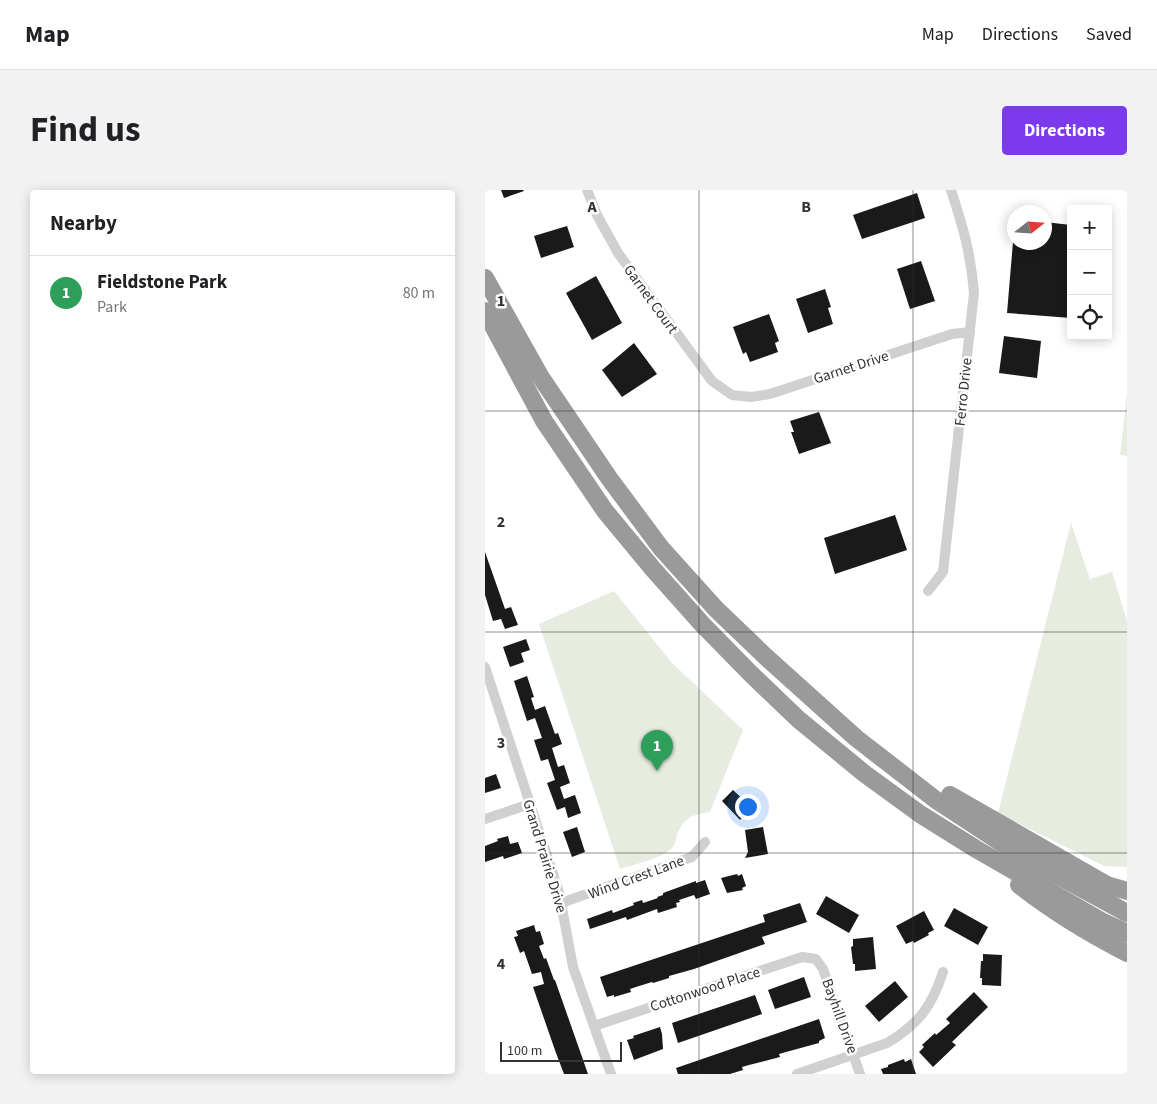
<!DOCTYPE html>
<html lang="en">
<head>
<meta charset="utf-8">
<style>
	:root { --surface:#fff; --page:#f2f2f2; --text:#202124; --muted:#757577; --line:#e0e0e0; --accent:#7c3aed }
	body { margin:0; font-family:"Source Sans 3",sans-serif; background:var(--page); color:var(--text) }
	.controls { position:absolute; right:15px; top:15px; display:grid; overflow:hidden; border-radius:5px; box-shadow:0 2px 12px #0003 }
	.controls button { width:45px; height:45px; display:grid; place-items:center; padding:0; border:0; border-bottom:1px solid var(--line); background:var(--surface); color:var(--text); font:25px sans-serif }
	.compass { position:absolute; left:522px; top:15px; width:45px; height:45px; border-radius:50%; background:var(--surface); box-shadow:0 2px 12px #0003; rotate:73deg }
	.scale { position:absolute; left:15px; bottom:12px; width:122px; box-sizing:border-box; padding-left:5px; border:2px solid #333; border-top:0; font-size:14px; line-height:18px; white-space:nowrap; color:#333; -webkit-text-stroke:4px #fff; paint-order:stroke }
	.you { position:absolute; left:262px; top:616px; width:18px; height:18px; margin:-12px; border:4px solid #fff; border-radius:50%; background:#1a73e8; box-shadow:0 0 0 8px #1a73e833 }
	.badge { display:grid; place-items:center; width:32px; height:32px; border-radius:50%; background:var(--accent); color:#fff; font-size:16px; font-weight:700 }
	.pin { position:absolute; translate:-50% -41px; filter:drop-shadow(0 1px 2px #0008) }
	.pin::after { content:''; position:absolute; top:26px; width:18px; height:15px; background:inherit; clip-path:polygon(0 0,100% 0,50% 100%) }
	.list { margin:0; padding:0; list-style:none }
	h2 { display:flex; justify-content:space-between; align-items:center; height:65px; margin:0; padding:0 20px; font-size:21px }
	h2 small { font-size:16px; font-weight:400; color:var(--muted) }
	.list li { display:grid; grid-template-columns:32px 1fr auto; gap:15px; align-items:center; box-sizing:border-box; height:75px; padding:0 20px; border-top:1px solid var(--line) }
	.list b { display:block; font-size:19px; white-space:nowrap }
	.list p { margin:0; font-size:16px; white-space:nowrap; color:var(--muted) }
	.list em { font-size:16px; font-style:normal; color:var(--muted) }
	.icon { flex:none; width:28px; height:28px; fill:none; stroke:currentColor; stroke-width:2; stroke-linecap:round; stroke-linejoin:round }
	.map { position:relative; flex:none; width:642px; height:884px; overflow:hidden; border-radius:5px }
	header { display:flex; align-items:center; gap:30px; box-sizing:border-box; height:70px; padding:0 25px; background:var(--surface); border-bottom:1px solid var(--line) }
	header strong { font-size:24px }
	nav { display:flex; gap:28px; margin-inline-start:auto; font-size:18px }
	.intro { display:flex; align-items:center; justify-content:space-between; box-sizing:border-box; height:120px; padding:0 30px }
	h1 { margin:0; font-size:35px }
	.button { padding:12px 22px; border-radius:5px; background:var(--accent); color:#fff; font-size:18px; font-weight:700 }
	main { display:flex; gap:30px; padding:0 30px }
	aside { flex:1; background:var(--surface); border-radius:5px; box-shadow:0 2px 12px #0003 }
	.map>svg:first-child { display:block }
	.green { fill:#e6ecdf }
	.building { fill:#1a1a1a }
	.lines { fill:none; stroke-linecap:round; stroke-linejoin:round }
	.street { stroke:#d0d0d0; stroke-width:10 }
	.highway { stroke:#9a9a9a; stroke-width:18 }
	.grid { fill:none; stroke:#333; stroke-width:1; stroke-opacity:0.55 }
	.labels { text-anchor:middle; stroke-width:5; stroke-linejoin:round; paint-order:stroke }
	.street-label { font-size:15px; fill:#333; stroke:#fff }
	.grid-label { font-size:16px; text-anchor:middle; font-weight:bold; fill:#333; stroke:#fff; stroke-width:5; stroke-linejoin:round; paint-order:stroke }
</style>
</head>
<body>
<header>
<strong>Map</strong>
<nav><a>Map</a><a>Directions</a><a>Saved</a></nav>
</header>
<div class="intro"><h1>Find us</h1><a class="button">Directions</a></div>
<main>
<aside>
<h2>Nearby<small></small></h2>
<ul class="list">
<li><span class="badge" style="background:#2e9e5b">1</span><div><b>Fieldstone Park</b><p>Park</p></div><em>80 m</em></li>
</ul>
</aside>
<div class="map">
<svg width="642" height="884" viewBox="0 0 642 884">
	<rect width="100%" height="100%" fill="#fff"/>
	<!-- green -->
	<g class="green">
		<polygon points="642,204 642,266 635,265"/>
		<polygon points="586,333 605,389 627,382 642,431 642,677 619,676 513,623"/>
		<path d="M129 401 187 473 258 540 225 622C207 625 199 627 192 645 191 650 190 655 186 659 175 669 150 674 135 679L54 434Z"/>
	</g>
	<!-- building -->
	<g class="building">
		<polygon points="16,0 38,0 39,1 19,8"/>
		<polygon points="432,3 440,28 377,49 368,25"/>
		<polygon points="560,32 586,35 586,128 522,123 528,52 560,52"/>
		<polygon points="82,36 89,57 56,68 49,46"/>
		<polygon points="436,71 450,111 425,119 412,79"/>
		<polygon points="111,86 137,133 107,150 81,103"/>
		<polygon points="340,99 346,117 343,118 348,134 323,143 311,109"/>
		<polygon points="284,124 294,151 290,153 293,162 265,172 261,162 258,164 248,137"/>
		<polygon points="519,146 556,151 552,188 514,183"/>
		<polygon points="149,153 172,184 137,207 117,180"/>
		<polygon points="334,222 346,253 314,264 306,242 309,242 305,231"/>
		<polygon points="410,325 422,360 350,384 339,348"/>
		<polygon points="0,362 20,419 26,417 33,435 20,439 16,429 8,431 0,405"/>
		<polygon points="41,449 45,460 36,463 39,472 25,477 18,457"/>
		<polygon points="42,486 49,507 46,508 50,520 60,516 70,544 73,543 77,554 67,558 73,577 79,575 85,593 75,597 79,609 90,605 96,623 83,628 80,617 72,620 62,593 70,590 63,569 56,571 49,550 57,548 50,528 42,531 29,491"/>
		<polygon points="11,584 16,598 0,603 0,588"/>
		<polygon points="248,600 265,616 261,620 262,621 255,630 237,611"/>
		<polygon points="92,637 100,662 87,667 78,642"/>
		<polygon points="278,637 283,664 260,668 263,662 260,640"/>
		<polygon points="23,646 25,654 33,652 37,663 19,669 18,666 0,672 0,656 13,651 12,649"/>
		<polygon points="252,684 253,686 257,684 261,696 257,698 258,700 242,703 236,688"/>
		<polygon points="220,690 225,704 211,709 209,705 194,710 195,712 191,713 192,717 173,723 172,719 142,730 141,727 105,739 102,729 127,720 128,723 149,715 148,713 157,710 158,713 173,708 172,707 178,705 178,703 211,691 211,693"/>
		<polygon points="341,706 374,725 364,743 331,724"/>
		<polygon points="315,713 322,732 277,747 280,754 209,779 184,786 184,788 168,793 167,792 151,797 145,799 146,802 129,807 129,805 122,807 115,787 280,732 278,725"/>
		<polygon points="469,718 503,737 493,755 459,736"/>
		<polygon points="439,721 449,740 443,743 444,745 429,753 428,751 421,754 411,736"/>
		<polygon points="49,735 51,742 55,741 59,754 54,756 59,769 61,768 69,790 70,790 103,884 79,884 71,863 48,797 59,794 56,782 47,784 39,761 35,763 29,747 33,746 31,741"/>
		<polygon points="388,747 391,779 370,781 370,774 368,774 366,757 368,756 368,749"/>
		<polygon points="498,764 517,765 516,796 497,795 497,788 495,788 496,771 498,771"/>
		<polygon points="319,787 326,807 290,819 283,800"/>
		<polygon points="410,791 423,807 394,832 380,816"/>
		<polygon points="489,802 503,817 467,852 471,855 448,877 434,862 439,857 437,855 450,843 451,845 465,833 461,829"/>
		<polygon points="270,805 277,824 193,853 187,833"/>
		<polygon points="334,829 340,848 334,851 334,853 301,862 294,864 295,867 264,875 257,877 258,880 245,884 193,884 191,878"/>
		<polygon points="175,837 177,844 178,859 149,870 142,850 149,848 148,846"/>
		<polygon points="419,869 420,872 426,869 431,884 398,884 396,879 403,877 403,875"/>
	</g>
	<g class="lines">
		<!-- street -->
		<g class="street">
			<polyline points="102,0 112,25 133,63 227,191 247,205 266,207 285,204 467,144 485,142"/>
			<path d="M443 401 458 382 489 103C486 64 478 37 466 0"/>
			<polyline points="0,477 74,702 88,777 126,884"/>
			<polyline points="0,629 45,614"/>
			<polyline points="76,713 207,667 220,652"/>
			<polyline points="109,836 317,767 331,769 338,779 375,884"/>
			<path d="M312 884 402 853C434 834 447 816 458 782"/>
		</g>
		<!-- highway -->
		<g class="highway">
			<polyline points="0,88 55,186 124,288 176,358 231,419 281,467 371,548 451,610 535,665 642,723"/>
			<polyline points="0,121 59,231 120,321 168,379 217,434 265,483 313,529 380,584 435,624 491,659 618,732 642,743"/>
			<polyline points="465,605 622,695 642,701"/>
			<path d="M534 695C567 721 605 744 642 763"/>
		</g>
	</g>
	<!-- grid -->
	<path class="grid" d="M214 0V884M428 0V884M0 221H642M0 442H642M0 663H642"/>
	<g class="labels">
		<!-- street labels -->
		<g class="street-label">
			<text transform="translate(166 109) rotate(54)" y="5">Garnet Court</text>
			<text transform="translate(366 177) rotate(-18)" y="5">Garnet Drive</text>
			<text transform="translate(478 202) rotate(-84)" y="5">Ferro Drive</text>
			<text transform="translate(60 666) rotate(73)" y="5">Grand Prairie Drive</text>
			<text transform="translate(151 687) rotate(-20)" y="5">Wind Crest Lane</text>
			<text transform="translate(220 799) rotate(-18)" y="5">Cottonwood Place</text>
			<text transform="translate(355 826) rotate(70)" y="5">Bayhill Drive</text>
		</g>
	</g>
	<g class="grid-label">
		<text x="107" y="22">A</text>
		<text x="321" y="22">B</text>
		<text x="16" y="116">1</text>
		<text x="16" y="337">2</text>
		<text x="16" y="558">3</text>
		<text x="16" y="779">4</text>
	</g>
</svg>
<div class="controls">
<button>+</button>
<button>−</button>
<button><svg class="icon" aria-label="locate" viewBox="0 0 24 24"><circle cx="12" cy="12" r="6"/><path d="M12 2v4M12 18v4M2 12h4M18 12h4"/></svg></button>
</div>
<svg class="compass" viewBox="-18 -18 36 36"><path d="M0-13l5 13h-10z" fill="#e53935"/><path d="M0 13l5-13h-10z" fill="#757577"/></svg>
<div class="scale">100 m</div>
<div class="you"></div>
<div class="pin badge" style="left:172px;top:581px;background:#2e9e5b">1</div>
</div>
</main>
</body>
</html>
